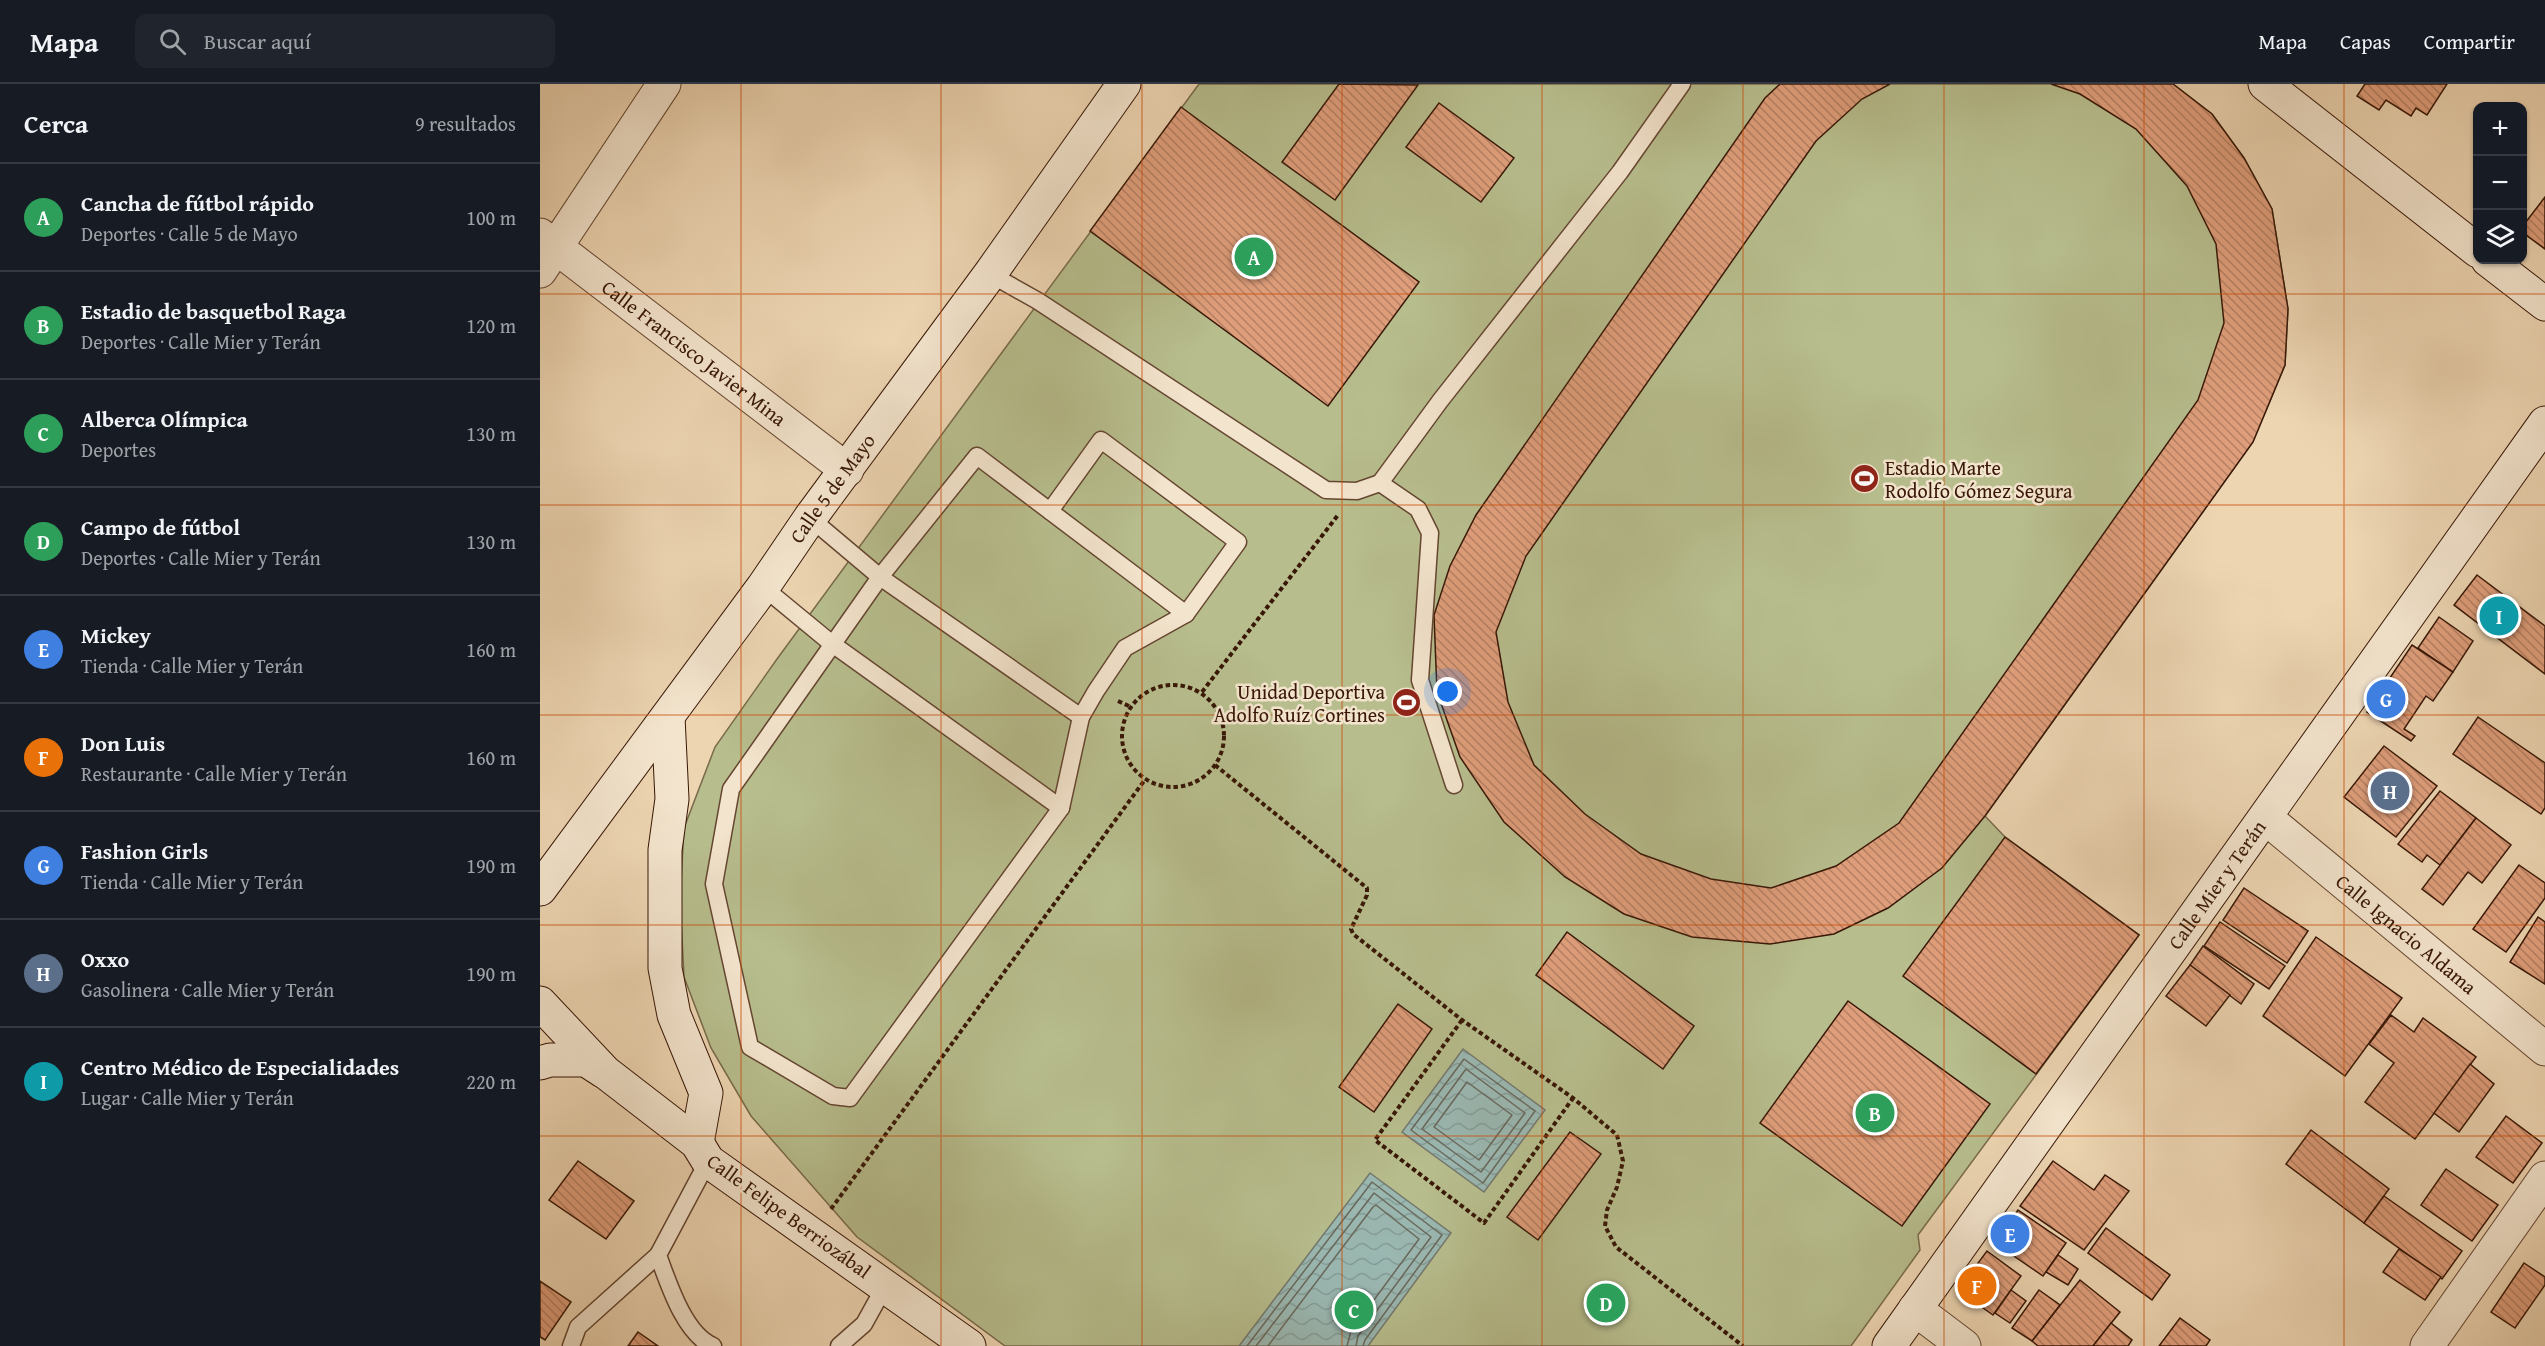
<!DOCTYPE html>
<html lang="es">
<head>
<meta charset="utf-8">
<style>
	:root { --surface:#171b24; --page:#20242c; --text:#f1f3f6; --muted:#9ea1a6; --line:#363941; --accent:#c59692 }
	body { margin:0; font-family:"Gentium Book Plus",serif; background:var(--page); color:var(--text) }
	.controls { position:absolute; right:18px; top:18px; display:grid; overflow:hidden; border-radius:12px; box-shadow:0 2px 4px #0004 }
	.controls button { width:54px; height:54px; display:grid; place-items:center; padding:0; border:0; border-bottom:2px solid var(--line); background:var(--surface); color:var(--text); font:30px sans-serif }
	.you { position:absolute; left:908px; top:608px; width:21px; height:21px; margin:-15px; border:4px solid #fff; border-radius:50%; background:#1a73e8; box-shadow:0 0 0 9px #1a73e833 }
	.badge { display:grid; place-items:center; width:39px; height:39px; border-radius:50%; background:var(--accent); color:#fff; font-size:20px; font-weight:700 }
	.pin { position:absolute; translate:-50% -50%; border:3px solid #fff; box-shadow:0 2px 6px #0006 }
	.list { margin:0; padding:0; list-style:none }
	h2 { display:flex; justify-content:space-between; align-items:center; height:78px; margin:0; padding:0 24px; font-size:26px }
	h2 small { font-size:20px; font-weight:400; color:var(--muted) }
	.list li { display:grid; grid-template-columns:39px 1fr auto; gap:18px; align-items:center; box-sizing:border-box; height:108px; padding:0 24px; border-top:2px solid var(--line) }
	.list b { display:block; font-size:22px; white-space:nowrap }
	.list p { margin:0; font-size:20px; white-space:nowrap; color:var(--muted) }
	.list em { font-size:20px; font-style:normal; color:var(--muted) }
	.icon { flex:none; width:33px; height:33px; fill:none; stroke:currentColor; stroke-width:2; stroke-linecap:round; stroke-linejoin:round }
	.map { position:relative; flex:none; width:2005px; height:1262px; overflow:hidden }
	header { display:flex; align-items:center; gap:36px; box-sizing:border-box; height:84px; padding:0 30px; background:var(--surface); border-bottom:2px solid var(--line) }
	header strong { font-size:28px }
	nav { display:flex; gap:33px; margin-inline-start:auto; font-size:21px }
	.search { width:420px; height:54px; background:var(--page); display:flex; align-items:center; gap:15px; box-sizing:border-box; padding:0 21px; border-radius:12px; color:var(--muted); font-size:22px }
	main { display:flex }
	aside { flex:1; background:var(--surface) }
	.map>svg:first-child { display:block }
	.pitch { fill:#b7bd8d; stroke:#786a4a; stroke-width:1.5 }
	.water { fill:url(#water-waves); stroke:#73786d; stroke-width:1.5 }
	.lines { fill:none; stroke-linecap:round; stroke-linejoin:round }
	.shore { stroke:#69685c; stroke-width:1.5 }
	.building { fill:url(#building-back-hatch); stroke:#381706; stroke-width:1.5 }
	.service-casing { stroke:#654631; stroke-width:19 }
	.minor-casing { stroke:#654631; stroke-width:35 }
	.secondary-casing { stroke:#381706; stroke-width:35 }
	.path { stroke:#381706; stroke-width:4; stroke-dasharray:4.5 3; stroke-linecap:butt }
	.service { stroke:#f3e4cd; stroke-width:16 }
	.minor { stroke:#f3e4cd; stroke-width:33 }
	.secondary { stroke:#f3e4cd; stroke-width:33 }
	.grid { fill:none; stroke:#ce4f0b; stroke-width:1.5; stroke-opacity:0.55 }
	.labels { text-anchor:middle; stroke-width:5; stroke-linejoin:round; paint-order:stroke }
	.street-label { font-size:20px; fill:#381706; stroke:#f3e4cd }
	.poi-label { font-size:20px; fill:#381706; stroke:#f3e4cd; text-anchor:start }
</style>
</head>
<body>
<header>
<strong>Mapa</strong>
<div class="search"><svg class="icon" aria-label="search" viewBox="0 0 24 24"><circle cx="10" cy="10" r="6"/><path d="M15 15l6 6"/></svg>Buscar aquí</div>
<nav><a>Mapa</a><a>Capas</a><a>Compartir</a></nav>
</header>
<main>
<aside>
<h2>Cerca<small>9 resultados</small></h2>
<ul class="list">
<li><span class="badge" style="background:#2e9e5b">A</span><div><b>Cancha de fútbol rápido</b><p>Deportes · Calle 5 de Mayo</p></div><em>100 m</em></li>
<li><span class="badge" style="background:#2e9e5b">B</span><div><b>Estadio de basquetbol Raga</b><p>Deportes · Calle Mier y Terán</p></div><em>120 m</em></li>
<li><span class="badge" style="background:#2e9e5b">C</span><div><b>Alberca Olímpica</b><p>Deportes</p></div><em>130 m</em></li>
<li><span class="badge" style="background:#2e9e5b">D</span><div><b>Campo de fútbol</b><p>Deportes · Calle Mier y Terán</p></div><em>130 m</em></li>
<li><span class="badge" style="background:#3f7fe0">E</span><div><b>Mickey</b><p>Tienda · Calle Mier y Terán</p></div><em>160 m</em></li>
<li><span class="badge" style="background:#e8710a">F</span><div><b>Don Luis</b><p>Restaurante · Calle Mier y Terán</p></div><em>160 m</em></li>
<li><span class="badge" style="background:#3f7fe0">G</span><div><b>Fashion Girls</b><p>Tienda · Calle Mier y Terán</p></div><em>190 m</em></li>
<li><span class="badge" style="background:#5c6f8a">H</span><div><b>Oxxo</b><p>Gasolinera · Calle Mier y Terán</p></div><em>190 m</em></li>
<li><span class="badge" style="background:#0f9aa8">I</span><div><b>Centro Médico de Especialidades</b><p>Lugar · Calle Mier y Terán</p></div><em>220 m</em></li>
</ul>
</aside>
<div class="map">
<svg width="2005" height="1262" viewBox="0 0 2005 1262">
	<defs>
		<pattern id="water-waves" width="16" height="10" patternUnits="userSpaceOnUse" patternTransform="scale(1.5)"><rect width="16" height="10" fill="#9ab8b2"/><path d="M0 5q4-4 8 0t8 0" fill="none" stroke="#859d98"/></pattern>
		<pattern id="building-back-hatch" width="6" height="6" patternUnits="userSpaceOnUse" patternTransform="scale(1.5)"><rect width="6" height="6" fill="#df9e7b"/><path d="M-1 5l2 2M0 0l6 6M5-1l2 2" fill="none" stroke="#b68063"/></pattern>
	</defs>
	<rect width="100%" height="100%" fill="#edd5b2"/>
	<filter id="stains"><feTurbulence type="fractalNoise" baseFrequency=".00333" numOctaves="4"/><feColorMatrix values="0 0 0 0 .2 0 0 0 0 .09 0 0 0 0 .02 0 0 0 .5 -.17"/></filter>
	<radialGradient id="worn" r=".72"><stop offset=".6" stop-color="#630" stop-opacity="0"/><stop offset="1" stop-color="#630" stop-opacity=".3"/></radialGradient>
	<!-- pitch -->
	<polygon class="pitch" points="659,0 1633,0 1672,30 1704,74 1732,125 1748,225 1745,281 1713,358 1445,732 1465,753 1599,851 1378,1151 1380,1166 1311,1262 465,1262 317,1153 211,1032 171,964 144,893 140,816 144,744 175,663 237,575"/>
	<!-- water -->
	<g class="water">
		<polygon points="923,965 1005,1026 944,1108 862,1048"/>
		<polygon points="830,1089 911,1149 828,1262 699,1262"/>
	</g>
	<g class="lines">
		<!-- shore -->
		<g class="shore">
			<polygon points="924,975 995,1027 943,1099 871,1046"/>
			<polygon points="926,985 985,1029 941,1088 882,1045"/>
			<polygon points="927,998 972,1031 939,1076 894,1043"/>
			<polyline points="707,1262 832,1098 902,1151 825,1256 823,1262"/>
			<polyline points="716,1262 834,1109 891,1153 818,1252 816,1262"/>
			<polyline points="728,1262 833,1123 836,1121 879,1155 811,1247 807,1262"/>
		</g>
	</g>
	<!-- building -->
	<g class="building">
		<polygon points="799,0 878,1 795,116 742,78"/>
		<polygon points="1240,0 1350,0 1322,15 1276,57 986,472 956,548 968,618 994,681 1045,730 1101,770 1171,795 1231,804 1296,782 1359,739 1658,316 1684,239 1676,160 1647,102 1596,45 1540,10 1511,0 1633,0 1672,30 1704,74 1732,125 1748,225 1745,281 1713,358 1445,732 1402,784 1348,824 1294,850 1230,860 1152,853 1084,830 1025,793 964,738 920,673 897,608 894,531 910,482 936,431 1225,14"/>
		<polygon points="1825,0 1907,0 1887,31 1876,24 1871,32 1846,16 1839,26 1817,12"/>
		<polygon points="899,19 974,74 941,118 866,63"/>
		<polygon points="641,23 879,198 788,322 550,147"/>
		<polygon points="2005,113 2005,165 1982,148 1982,143"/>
		<polygon points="1937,491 2005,542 2005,590 1914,521"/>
		<polygon points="1899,533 1933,557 1913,588 1878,564"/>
		<polygon points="1872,561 1913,588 1893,617 1886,612 1864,645 1875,652 1871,657 1827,628"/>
		<polygon points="1938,633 2005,679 2005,724 2001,730 1913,670"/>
		<polygon points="1844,662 1897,702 1856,753 1804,713"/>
		<polygon points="1900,707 1936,734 1900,781 1887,771 1882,778 1858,760"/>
		<polygon points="1936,734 1971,761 1942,799 1928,788 1903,821 1882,805"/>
		<polygon points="1465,753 1599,851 1496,990 1363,892"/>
		<polygon points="1979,781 2005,799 2005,814 1966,868 1933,845"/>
		<polygon points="1704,804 1768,847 1747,879 1683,836"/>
		<polygon points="1998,833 2005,838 2005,900 1970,878"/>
		<polygon points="1680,838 1745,882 1729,905 1664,862"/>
		<polygon points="1027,848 1154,942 1123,985 996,891"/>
		<polygon points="1776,853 1862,914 1805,992 1723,932"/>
		<polygon points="1663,862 1714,900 1701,920 1650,881"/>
		<polygon points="1650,881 1690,911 1666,942 1626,912"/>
		<polygon points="1308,917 1450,1020 1362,1142 1220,1039"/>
		<polygon points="858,920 892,945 834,1028 799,1003"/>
		<polygon points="1851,931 1874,948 1883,934 1936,973 1875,1055 1825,1018 1854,979 1829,960"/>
		<polygon points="1930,980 1954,1000 1919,1048 1894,1029"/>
		<polygon points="1966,1032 2002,1059 1973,1099 1936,1073"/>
		<polygon points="1771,1046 1849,1105 1824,1139 1746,1080"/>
		<polygon points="1030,1048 1061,1070 998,1156 967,1133"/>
		<polygon points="38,1077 94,1117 66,1155 9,1116"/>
		<polygon points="1513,1077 1554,1106 1565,1091 1589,1107 1544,1166 1480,1122"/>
		<polygon points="1906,1085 1958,1121 1932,1157 1881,1121"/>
		<polygon points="1844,1112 1922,1167 1902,1195 1824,1139"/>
		<polygon points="1478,1126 1526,1159 1503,1192 1455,1159"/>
		<polygon points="1566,1144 1630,1191 1612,1216 1548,1169"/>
		<polygon points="1859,1165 1901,1193 1885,1216 1843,1188"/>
		<polygon points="1447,1167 1481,1192 1453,1231 1418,1206"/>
		<polygon points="1518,1171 1538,1185 1528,1201 1506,1188"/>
		<polygon points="1984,1179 2005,1193 2005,1201 1975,1244 1951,1228"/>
		<polygon points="1540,1196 1580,1228 1553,1262 1498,1262 1492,1257"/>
		<polygon points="0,1197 31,1218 5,1256 0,1253"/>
		<polygon points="1471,1206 1486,1217 1470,1239 1455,1229"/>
		<polygon points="1499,1206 1520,1221 1492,1257 1472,1244"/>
		<polygon points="1640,1234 1670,1256 1666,1262 1619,1262"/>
		<polygon points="1571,1239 1592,1256 1588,1262 1553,1262"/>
		<polygon points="98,1248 118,1262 88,1262"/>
	</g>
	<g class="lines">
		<defs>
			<g id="service">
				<polyline points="450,190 498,217 786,406 817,407 840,399"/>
				<polyline points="270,434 340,493 541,633"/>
				<polyline points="223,503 291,559 521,724 541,633 556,607 585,564 646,530 698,458 561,356 510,427"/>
				<polyline points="914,701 880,596 890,449 878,425 840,399 900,317 1080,88 1142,0"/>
				<polyline points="521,724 310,1014 293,1012 210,963 174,800 191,705 340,493 437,372 646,530"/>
				<path d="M168 1077 118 1171C128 1198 144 1250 173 1262"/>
				<polyline points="31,1262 38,1243 118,1171"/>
				<polyline points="299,1262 324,1240 345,1202"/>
			</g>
			<g id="minor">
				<path id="s1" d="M0 151 307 386"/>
				<polyline points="0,187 124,0"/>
				<path id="s2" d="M1726 734 2005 965"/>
				<polyline points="1375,1225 1424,1262"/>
				<polyline points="1887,1262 2005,1094"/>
			</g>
			<g id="secondary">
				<polyline points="1725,0 1938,167"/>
				<polyline points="1948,176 2005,220"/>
				<polyline points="128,633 132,715 125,766 125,884 134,931 166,1009 157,1059"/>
				<path id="s3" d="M0 805 223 503 270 434 450 190 584 0"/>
				<polyline points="0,919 65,988 157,1059 168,1077 429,1262"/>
				<polyline points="0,979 10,976 46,976 63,987"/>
				<path id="s4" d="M1349 1262 2005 339"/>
			</g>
		</defs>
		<!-- service casing -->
		<use href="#service" class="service-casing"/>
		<!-- minor casing -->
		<use href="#minor" class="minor-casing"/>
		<!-- secondary casing -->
		<use href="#secondary" class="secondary-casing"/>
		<!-- path -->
		<g class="path">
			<circle cx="633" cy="652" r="51"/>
			<polyline points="662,608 798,431"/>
			<polyline points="578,617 591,623"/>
			<polyline points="675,681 827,804 827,811 811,845 813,850 922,936 1033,1014 1077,1051 1083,1077 1077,1103 1067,1126 1065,1142 1076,1163 1203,1262"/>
			<polyline points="922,936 835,1056 944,1139 1033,1014"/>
			<polyline points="291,1125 604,697"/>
		</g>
		<!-- service -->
		<use href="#service" class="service"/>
		<!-- minor -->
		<use href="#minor" class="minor"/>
		<!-- secondary -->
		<use href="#secondary" class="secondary"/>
	</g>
	<!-- grid -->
	<path class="grid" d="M201 0V1262M401 0V1262M602 0V1262M802 0V1262M1002 0V1262M1203 0V1262M1404 0V1262M1604 0V1262M1804 0V1262M0 210H2005M0 421H2005M0 631H2005M0 841H2005M0 1052H2005"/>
	<!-- icons -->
	<defs>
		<symbol id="stadium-disc" viewBox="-11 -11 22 22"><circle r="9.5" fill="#8f2418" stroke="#f3e4cd"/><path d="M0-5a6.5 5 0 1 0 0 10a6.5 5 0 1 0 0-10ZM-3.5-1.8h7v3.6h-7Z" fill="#fff"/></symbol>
	</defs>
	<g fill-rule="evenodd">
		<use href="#stadium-disc" x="1308" y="378" width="33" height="33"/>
		<use href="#stadium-disc" x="850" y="602" width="33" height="33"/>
	</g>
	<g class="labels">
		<!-- street labels -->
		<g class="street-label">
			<text dy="7" stroke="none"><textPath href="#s1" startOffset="194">Calle Francisco Javier Mina</textPath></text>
			<text dy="7" stroke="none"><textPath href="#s3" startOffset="496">Calle 5 de Mayo</textPath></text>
			<text dy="7" stroke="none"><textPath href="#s4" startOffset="566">Calle Mier y Terán</textPath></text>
			<text dy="7" stroke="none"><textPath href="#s2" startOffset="182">Calle Ignacio Aldama</textPath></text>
			<text transform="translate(249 1132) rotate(36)" y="7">Calle Felipe Berriozábal</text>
		</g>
		<!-- poi labels -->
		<g class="poi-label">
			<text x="1345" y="391">Estadio Marte<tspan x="1345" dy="23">Rodolfo Gómez Segura</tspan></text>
			<text x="845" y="615" text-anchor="end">Unidad Deportiva<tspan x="845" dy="23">Adolfo Ruíz Cortines</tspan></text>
		</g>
	</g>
	<rect width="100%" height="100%" filter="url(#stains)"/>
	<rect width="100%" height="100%" fill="url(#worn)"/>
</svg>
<div class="controls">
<button>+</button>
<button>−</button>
<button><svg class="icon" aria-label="layers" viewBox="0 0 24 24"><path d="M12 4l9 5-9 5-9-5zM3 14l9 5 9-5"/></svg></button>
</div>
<div class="you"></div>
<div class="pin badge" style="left:714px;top:173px;background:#2e9e5b">A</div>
<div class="pin badge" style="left:1335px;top:1029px;background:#2e9e5b">B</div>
<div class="pin badge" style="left:814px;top:1226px;background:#2e9e5b">C</div>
<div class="pin badge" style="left:1066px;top:1219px;background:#2e9e5b">D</div>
<div class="pin badge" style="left:1470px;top:1150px;background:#3f7fe0">E</div>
<div class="pin badge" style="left:1437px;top:1202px;background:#e8710a">F</div>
<div class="pin badge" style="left:1846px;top:615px;background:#3f7fe0">G</div>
<div class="pin badge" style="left:1850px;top:707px;background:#5c6f8a">H</div>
<div class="pin badge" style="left:1959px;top:532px;background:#0f9aa8">I</div>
</div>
</main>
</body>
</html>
